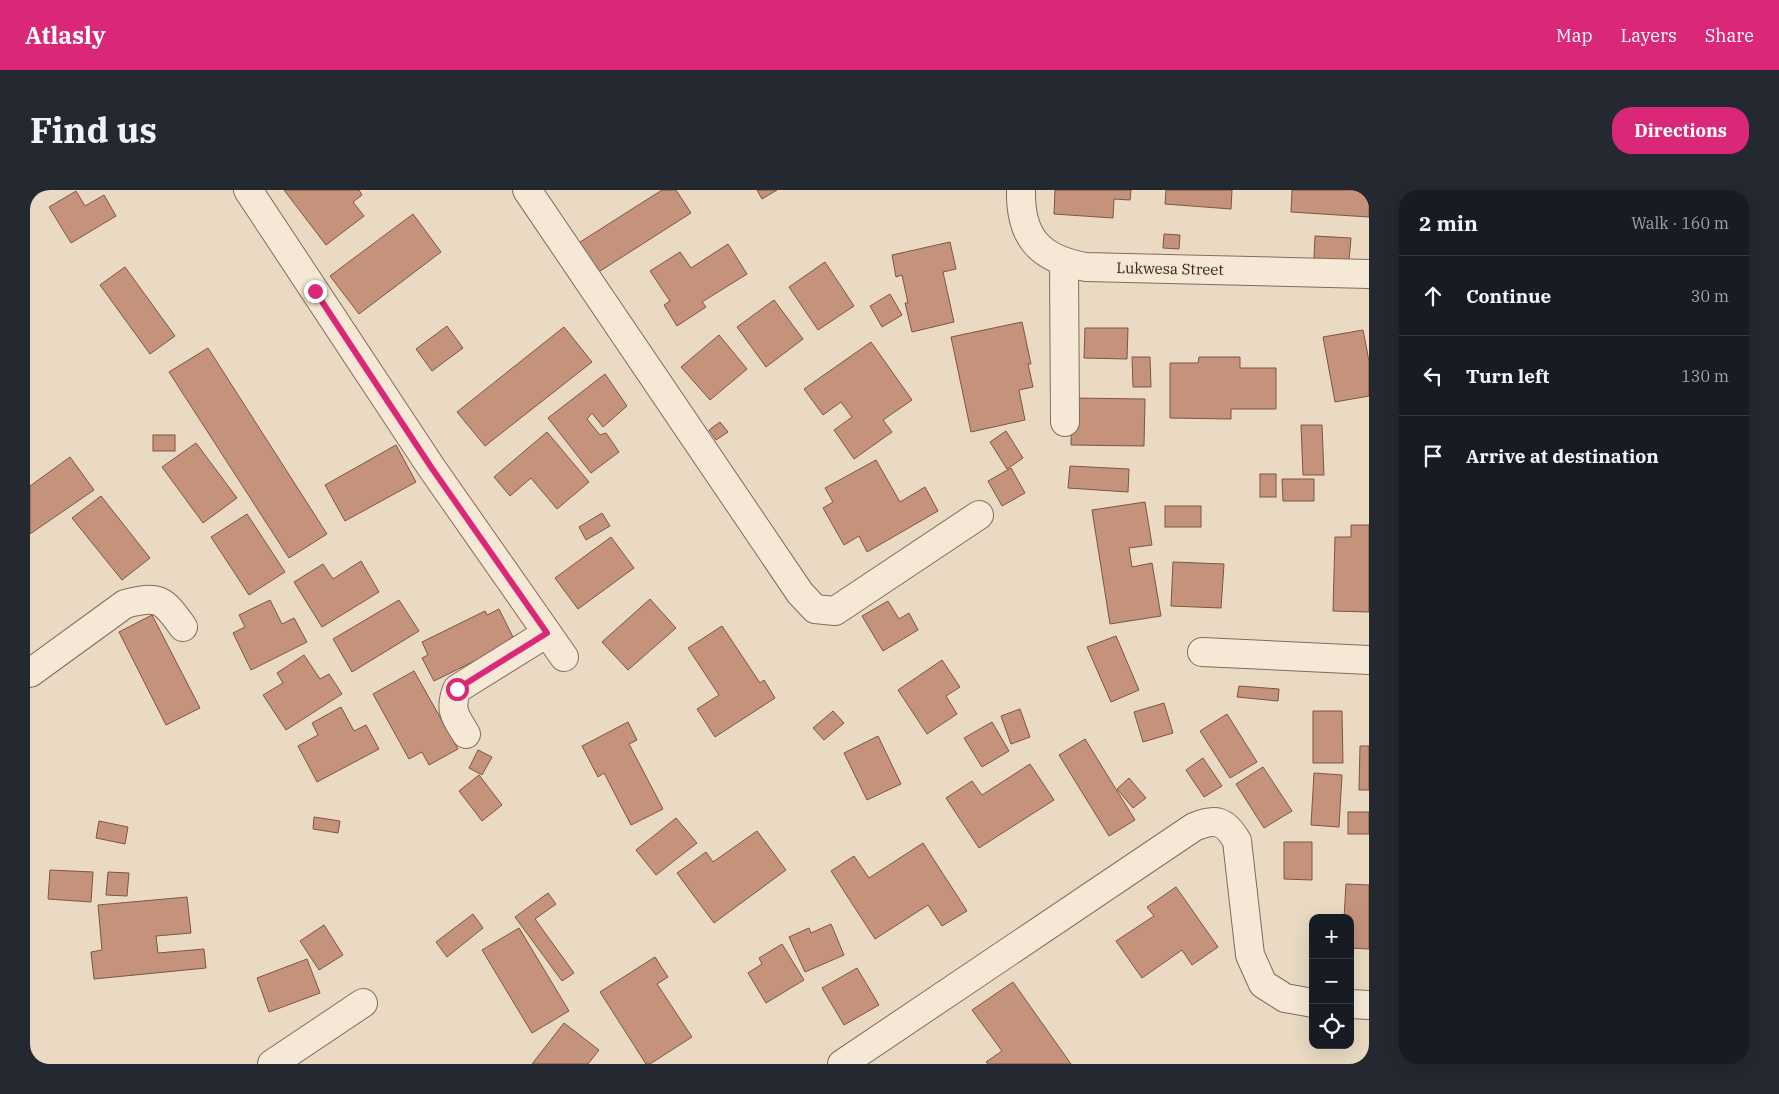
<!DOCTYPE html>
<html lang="en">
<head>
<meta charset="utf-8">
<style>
	:root { --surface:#171b24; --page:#242831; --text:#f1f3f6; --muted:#9ea1a6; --line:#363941; --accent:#db2777 }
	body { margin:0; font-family:"IBM Plex Serif",serif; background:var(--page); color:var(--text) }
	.controls { position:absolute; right:15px; bottom:15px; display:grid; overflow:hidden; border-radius:10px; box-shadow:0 5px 20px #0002 }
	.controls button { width:45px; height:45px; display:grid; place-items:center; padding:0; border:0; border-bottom:1px solid var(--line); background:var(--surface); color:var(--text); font:25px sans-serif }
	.stop { position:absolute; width:15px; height:15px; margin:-11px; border:4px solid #db2777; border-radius:50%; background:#fff }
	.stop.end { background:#db2777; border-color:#fff; box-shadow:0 1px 5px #0008 }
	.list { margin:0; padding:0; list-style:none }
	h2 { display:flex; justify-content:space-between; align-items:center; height:65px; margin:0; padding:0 20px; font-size:21px }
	h2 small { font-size:16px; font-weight:400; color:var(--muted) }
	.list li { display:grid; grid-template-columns:32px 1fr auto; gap:15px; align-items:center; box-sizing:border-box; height:80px; padding:0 20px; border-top:1px solid var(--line) }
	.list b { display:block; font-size:19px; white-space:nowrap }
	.list em { font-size:16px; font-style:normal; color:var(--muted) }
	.icon { flex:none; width:28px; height:28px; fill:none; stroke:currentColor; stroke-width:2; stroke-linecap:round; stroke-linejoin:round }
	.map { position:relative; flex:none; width:1339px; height:874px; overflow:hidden; border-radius:20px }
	header { display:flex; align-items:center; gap:30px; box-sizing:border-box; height:70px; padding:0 25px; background:var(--accent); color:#fff }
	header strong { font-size:24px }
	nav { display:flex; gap:28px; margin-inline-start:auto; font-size:18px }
	.intro { display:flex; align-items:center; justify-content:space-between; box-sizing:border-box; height:120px; padding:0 30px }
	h1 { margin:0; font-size:35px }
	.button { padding:12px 22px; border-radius:20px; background:var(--accent); color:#fff; font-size:18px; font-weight:700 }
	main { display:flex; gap:30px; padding:0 30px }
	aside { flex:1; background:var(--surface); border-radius:20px; box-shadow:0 5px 20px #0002 }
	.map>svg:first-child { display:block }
	.building { fill:#c5927c; stroke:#7f5444 }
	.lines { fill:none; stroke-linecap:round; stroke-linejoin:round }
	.minor-casing { stroke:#826c5c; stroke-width:30 }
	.minor { stroke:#f5e8d6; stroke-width:28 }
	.route { stroke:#db2777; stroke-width:6 }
	.labels { text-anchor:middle; stroke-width:4; stroke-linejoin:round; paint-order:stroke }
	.street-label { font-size:15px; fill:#34261e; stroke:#f2e5d2 }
</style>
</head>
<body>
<header>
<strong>Atlasly</strong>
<nav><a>Map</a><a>Layers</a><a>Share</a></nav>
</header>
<div class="intro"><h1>Find us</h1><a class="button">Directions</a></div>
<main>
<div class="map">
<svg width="1339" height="874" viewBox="0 0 1339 874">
	<rect width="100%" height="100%" fill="#eadac3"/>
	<!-- building -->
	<g class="building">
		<polygon points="254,0 329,0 332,5 323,12 334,26 296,55"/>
		<polygon points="632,0 646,0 661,23 567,83 547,54"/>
		<polygon points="727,0 747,0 732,9"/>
		<polygon points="1025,0 1101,0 1100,10 1084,9 1083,28 1024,24"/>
		<polygon points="1136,0 1202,0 1201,19 1135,14"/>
		<polygon points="1262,0 1339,0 1339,27 1261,22"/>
		<polygon points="46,1 55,16 74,5 86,26 41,53 19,17"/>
		<polygon points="383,24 411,62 329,124 300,86"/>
		<polygon points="1134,44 1150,45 1149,59 1133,58"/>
		<polygon points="1285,46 1321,48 1319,70 1284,68"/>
		<polygon points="920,52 926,79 913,82 924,132 882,142 875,113 878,113 872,85 866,87 862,65"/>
		<polygon points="698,54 717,84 672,112 676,117 647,136 634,115 640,111 620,81 650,62 661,78"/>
		<polygon points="795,72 824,116 788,140 759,97"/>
		<polygon points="95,77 145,146 120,164 70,95"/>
		<polygon points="860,104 872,125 852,137 840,116"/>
		<polygon points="744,110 773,149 736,177 707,137"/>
		<polygon points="992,132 1001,174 998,174 1003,197 989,200 995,230 941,242 921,147"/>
		<polygon points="417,136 433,158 402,181 386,159"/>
		<polygon points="534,137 562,172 455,256 427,222"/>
		<polygon points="1055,138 1098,138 1097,169 1054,168"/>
		<polygon points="1333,140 1339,171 1339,206 1305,212 1293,147"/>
		<polygon points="689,145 717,179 680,210 651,177"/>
		<polygon points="841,152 882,210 853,230 862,242 824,269 804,240 822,227 811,212 793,225 774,199"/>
		<polygon points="178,158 297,344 259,368 139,182"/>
		<polygon points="1102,167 1120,167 1121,197 1103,197"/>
		<polygon points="1169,167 1210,167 1210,178 1246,178 1246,219 1201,219 1201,229 1140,228 1140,173 1168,173"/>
		<polygon points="575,184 597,216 573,237 562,223 557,229 570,245 576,243 589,262 561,283 518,228"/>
		<polygon points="1042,208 1115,209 1114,256 1041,255"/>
		<polygon points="690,232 698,242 686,250 679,240"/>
		<polygon points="1271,235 1292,235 1294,285 1273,285"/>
		<polygon points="976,241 993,268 977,279 960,252"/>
		<polygon points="517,242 559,292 527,319 501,288 480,306 464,287"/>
		<rect x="123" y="245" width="22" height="16"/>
		<polygon points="166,253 207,308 173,333 132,277"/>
		<polygon points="366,255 386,292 315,331 295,295"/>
		<polygon points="40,267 64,300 0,344 0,296"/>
		<polygon points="846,270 870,312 895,297 908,321 837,362 829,346 814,355 793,318 803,312 795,298"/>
		<polygon points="1040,276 1099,279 1098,302 1038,298"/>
		<polygon points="981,278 995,303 972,316 958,291"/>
		<rect x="1230" y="284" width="16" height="23"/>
		<polygon points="1252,289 1284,289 1284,311 1253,311"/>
		<polygon points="71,306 120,368 92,390 42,328"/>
		<polygon points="1115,312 1122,355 1099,358 1102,377 1122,373 1131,426 1080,434 1062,320"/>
		<rect x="1135" y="316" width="36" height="21"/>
		<polygon points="572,323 580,336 556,350 549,337"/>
		<polygon points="217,324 255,382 219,405 181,347"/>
		<polygon points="1321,335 1339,335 1339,422 1303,421 1305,347 1321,347"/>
		<polygon points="581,347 604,378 548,419 525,388"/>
		<polygon points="331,371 349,402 292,437 264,392 293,374 303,389"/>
		<polygon points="1143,372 1194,374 1191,418 1141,416"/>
		<polygon points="620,409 646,438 598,480 572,452"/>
		<polygon points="240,410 252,434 264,428 277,452 221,480 203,443 215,437 209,425"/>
		<polygon points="369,410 389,441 322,482 303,449"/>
		<polygon points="858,411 869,429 879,423 888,440 853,461 832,426"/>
		<polygon points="469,419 485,451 404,491 392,468 398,465 392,452 455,421 457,425"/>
		<polygon points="122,425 170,518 136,535 89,442"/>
		<polygon points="692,436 730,493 734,490 745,508 685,547 667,519 689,505 658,458"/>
		<polygon points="1086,446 1109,500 1081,512 1057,457"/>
		<polygon points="274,465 290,489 299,484 312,504 256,540 233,505 253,493 247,483"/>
		<polygon points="912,470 930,497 916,506 927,524 897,544 868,500"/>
		<polygon points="384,481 428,559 399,575 392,562 379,569 343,504"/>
		<polygon points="1209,496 1249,499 1248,511 1207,507"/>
		<polygon points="1134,513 1143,543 1113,552 1104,522"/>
		<polygon points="311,517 324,541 336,535 349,559 287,592 268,556 288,545 282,533"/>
		<polygon points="990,519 1000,547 981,554 971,526"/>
		<polygon points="803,521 814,533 794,550 783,538"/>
		<polygon points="1283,521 1312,521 1313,573 1283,573"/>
		<polygon points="1197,524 1227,572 1200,588 1170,541"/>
		<polygon points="598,532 607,550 599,554 633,619 601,635 574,583 568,587 552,556"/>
		<polygon points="962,532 979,561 952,577 934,548"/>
		<polygon points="848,546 871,594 837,610 814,563"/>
		<polygon points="1055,549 1105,630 1079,646 1029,565"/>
		<polygon points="1330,556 1339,556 1339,600 1329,600"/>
		<polygon points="448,560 462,567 452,585 439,578"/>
		<polygon points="1173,568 1192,596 1174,607 1156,580"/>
		<polygon points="1000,574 1024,610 949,658 916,608 942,591 952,605"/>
		<polygon points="1233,577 1262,621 1234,638 1206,594"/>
		<polygon points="1284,583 1312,585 1309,637 1281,635"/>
		<polygon points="449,585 472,615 452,631 429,601"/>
		<polygon points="1099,588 1116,608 1103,618 1087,599"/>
		<rect x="1318" y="622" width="21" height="22"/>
		<polygon points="284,627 310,631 308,643 283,639"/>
		<polygon points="646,628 667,653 626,685 606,660"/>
		<polygon points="69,631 98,637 95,654 66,648"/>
		<polygon points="727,641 756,680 684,733 647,683 676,662 683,672"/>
		<polygon points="1254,652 1282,652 1282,690 1254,689"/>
		<polygon points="893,653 937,721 912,736 898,715 845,749 801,681 824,666 839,688"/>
		<polygon points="20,680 63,682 61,712 18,709"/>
		<polygon points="78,682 99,683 97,706 76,705"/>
		<polygon points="1316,694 1339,695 1339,759 1320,758 1320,728 1314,728"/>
		<polygon points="1146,697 1188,757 1162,775 1152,760 1112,788 1086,751 1124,726 1117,717"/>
		<polygon points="518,703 526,714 505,729 544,783 532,791 485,727"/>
		<polygon points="157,707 161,743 126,746 128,763 174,759 176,778 64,789 61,762 72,760 68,715"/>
		<polygon points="443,724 453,738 417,767 406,752"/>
		<polygon points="801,734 814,765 775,782 759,747 779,738 781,743"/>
		<polygon points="294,735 313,765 289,780 270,751"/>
		<polygon points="489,738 539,821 502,843 452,760"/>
		<polygon points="752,754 774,790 736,813 718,783 732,774 729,768"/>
		<polygon points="625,767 638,787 627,794 662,847 620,874 616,874 570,802"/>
		<polygon points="277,769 290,803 239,822 227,788"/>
		<polygon points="827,778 849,815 814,835 792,798"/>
		<polygon points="983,792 1041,874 958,874 956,872 972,861 942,820"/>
		<polygon points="534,833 569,860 558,874 502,874"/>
	</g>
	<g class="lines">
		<defs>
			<g id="minor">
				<polyline points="218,0 401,277 534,467"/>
				<polyline points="497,0 770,403 785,419 805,421 949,325"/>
				<path d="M991 0C990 48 1010 69 1056 77L1339 84"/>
				<polyline points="1034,73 1035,232"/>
				<polyline points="1172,462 1339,470"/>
				<path d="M0 483 95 414C129 405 133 409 153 437"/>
				<path d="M436 544C425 526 419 520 427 499L517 443"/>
				<polyline points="1320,814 1339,815"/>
				<polyline points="242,874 333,813"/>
				<path d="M812 874 1164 637C1185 628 1195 630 1207 651L1220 765 1233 794 1255 808 1283 813"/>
			</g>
		</defs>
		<!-- minor casing -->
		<use href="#minor" class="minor-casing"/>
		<!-- minor -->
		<use href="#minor" class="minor"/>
	</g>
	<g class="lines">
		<!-- route -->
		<polyline class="route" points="285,101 401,277 517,443 427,499"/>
	</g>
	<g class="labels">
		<!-- street labels -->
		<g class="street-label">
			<text transform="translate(1140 79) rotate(1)" y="5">Lukwesa Street</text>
		</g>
	</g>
</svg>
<div class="controls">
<button>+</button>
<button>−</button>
<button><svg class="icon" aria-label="locate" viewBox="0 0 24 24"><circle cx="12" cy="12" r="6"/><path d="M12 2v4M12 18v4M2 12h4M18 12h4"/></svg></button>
</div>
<div class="stop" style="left:427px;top:499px"></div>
<div class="stop end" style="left:285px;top:101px"></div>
</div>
<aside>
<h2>2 min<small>Walk · 160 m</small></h2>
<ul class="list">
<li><svg class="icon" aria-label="ahead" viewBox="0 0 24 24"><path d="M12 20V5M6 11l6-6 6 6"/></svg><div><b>Continue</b></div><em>30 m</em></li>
<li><svg class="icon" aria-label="left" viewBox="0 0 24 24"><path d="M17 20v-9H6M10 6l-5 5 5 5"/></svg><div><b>Turn left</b></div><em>130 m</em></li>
<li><svg class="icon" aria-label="arrive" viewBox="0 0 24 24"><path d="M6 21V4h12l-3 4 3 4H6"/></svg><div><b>Arrive at destination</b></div></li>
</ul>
</aside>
</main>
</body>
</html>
